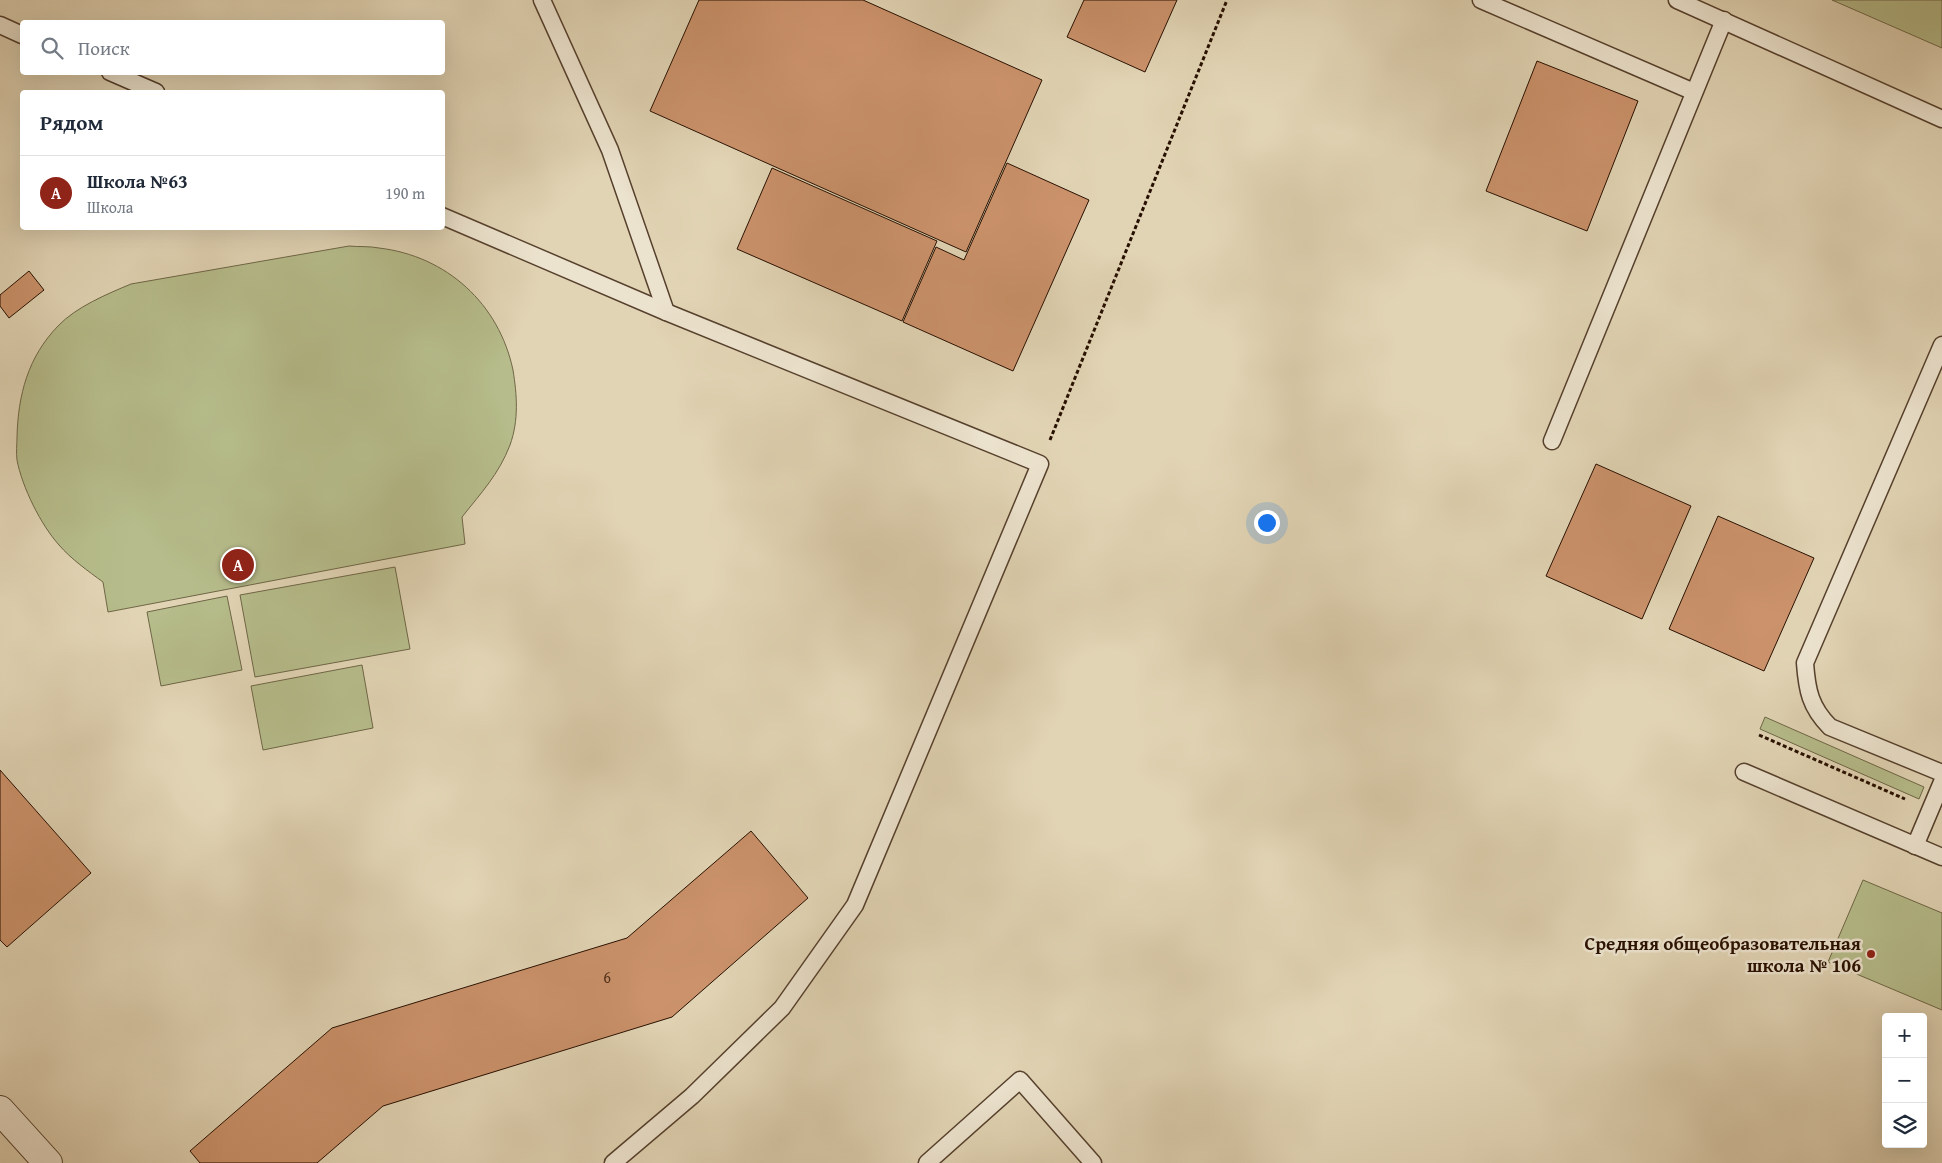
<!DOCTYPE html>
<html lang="ru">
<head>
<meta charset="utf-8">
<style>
	:root { --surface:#fff; --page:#f6f6f7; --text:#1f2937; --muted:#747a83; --line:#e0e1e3; --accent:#8f2418 }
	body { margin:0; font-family:"Gentium Book Plus",serif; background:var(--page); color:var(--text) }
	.controls { position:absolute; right:15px; bottom:15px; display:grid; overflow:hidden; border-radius:5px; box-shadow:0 5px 20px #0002 }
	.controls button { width:45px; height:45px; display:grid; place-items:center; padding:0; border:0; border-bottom:1px solid var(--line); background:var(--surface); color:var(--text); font:25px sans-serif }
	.you { position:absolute; left:1266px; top:522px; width:18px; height:18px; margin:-12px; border:4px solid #fff; border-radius:50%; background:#1a73e8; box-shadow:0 0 0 8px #1a73e833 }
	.badge { display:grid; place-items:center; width:32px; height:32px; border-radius:50%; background:var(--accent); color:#fff; font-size:16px; font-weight:700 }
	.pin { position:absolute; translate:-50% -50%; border:2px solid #fff; box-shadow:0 1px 5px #0006 }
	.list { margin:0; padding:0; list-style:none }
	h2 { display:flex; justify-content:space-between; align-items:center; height:65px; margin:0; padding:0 20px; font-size:21px }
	h2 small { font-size:16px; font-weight:400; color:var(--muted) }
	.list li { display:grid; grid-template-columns:32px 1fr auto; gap:15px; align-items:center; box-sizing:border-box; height:75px; padding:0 20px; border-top:1px solid var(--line) }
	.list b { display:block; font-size:19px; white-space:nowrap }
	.list p { margin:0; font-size:16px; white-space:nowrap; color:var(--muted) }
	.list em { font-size:16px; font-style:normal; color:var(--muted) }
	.icon { flex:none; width:28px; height:28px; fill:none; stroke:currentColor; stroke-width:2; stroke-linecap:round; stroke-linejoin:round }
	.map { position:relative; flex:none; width:1942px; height:1163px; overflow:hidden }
	.search { position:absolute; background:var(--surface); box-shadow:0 5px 20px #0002; left:20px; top:20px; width:425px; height:55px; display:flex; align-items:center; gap:12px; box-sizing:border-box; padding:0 18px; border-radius:5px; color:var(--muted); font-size:19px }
	.panel { position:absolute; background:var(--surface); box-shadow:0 5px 20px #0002; left:20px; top:90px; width:425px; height:140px; border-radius:5px }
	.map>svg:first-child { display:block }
	.green { fill:#b6bc8b; stroke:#6e6646 }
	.building { fill:#cb926b; stroke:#270f00 }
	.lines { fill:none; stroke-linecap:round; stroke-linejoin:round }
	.lane-casing { stroke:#56402d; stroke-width:19 }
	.street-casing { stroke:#56402d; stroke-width:30 }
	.path { stroke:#270f00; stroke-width:3; stroke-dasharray:4 2.5; stroke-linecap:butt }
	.lane { stroke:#ece3ce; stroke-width:16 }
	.street { stroke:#ece3ce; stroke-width:28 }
	.poi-dot { fill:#8f2418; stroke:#ece3ce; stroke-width:2 }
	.labels { text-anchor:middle; stroke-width:5; stroke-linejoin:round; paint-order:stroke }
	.number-label { font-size:16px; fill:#50301b }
	.poi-label { font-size:19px; font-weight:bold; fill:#270f00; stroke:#ece3ce; text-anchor:end }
</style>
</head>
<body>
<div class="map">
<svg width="1942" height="1163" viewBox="0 0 1942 1163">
	<rect width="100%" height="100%" fill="#e1d4b4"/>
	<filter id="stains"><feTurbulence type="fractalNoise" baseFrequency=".004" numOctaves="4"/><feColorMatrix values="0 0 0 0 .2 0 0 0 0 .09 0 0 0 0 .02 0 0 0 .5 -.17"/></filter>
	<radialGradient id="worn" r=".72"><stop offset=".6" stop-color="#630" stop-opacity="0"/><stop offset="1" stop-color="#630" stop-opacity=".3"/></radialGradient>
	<!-- green -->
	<g class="green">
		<polygon points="1832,0 1942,0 1942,48"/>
		<path d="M349 246C359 247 369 246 379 248 447 256 499 304 513 370 517 395 519 420 510 445 499 474 481 493 462 517L465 544 108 612 103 582C88 571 71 559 59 545 41 525 22 487 17 460 16 453 17 444 17 437 18 395 28 357 58 326 76 307 107 294 131 284Z"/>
		<polygon points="395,567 410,649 255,677 240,595"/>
		<polygon points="227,596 242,670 161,686 147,612"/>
		<polygon points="362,665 373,728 263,750 251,686"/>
		<polygon points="1765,717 1924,787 1919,799 1760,729"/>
		<polygon points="1863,880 1942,913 1942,1010 1828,962"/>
	</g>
	<!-- building -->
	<g class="building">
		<polygon points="699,0 863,0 1042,80 966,252 650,111"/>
		<polygon points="1084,0 1177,0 1145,72 1067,37"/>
		<polygon points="1537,61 1638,101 1587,231 1486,191"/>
		<polygon points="1007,163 1089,200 1013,371 903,322 936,247 964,260"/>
		<polygon points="772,168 937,241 902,321 737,249"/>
		<polygon points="29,271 44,290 9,318 0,306 0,295"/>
		<polygon points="1596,464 1691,506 1642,619 1546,576"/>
		<polygon points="1718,516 1814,558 1764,671 1669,629"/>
		<polygon points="0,770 91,873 7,947 0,940"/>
		<polygon points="751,831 808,898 672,1017 383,1106 317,1163 200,1163 190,1151 332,1028 627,938"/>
	</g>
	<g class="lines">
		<defs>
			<g id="lane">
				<polyline points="542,0 610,150 666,312"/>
				<polyline points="1481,0 1694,92"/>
				<polyline points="1677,0 1942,119"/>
				<polyline points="0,25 22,35"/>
				<polyline points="110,72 156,92"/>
				<polyline points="442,216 666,312 1040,464 855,905 782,1008 692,1096 613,1163"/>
				<path d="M1942 345 1805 663C1807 690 1810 707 1830 727L1942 773"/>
				<polyline points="1552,441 1724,20"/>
				<polyline points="1744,772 1942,857"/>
				<polyline points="1915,846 1942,782"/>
				<polyline points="927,1163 1020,1080 1093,1163"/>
			</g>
			<polyline id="street" points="0,1110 48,1163"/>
		</defs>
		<!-- lane casing -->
		<use href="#lane" class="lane-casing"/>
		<!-- street casing -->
		<use href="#street" class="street-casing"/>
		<!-- path -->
		<g class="path">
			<polyline points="1050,440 1227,0"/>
			<polyline points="1759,735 1905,799"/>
		</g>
		<!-- lane -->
		<use href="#lane" class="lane"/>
		<!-- street -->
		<use href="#street" class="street"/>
	</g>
	<!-- markers -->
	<circle class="poi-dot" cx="1871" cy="954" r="5"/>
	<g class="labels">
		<!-- number labels -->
		<g class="number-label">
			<text x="607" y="983">6</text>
		</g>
		<!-- poi labels -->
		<g class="poi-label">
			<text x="1861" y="950">Средняя общеобразовательная<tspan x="1861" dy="22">школа № 106</tspan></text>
		</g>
	</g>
	<rect width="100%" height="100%" filter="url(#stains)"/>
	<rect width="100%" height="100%" fill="url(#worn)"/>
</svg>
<div class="controls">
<button>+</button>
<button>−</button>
<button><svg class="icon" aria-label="layers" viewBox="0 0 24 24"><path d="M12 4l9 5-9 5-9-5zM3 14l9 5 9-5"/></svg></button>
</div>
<div class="you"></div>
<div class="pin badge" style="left:238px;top:565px">A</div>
<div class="search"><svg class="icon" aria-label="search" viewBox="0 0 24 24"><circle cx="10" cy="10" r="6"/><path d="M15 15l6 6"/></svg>Поиск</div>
<section class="panel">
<h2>Рядом<small></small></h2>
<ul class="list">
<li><span class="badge">A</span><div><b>Школа №63</b><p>Школа</p></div><em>190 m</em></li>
</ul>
</section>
</div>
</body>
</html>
